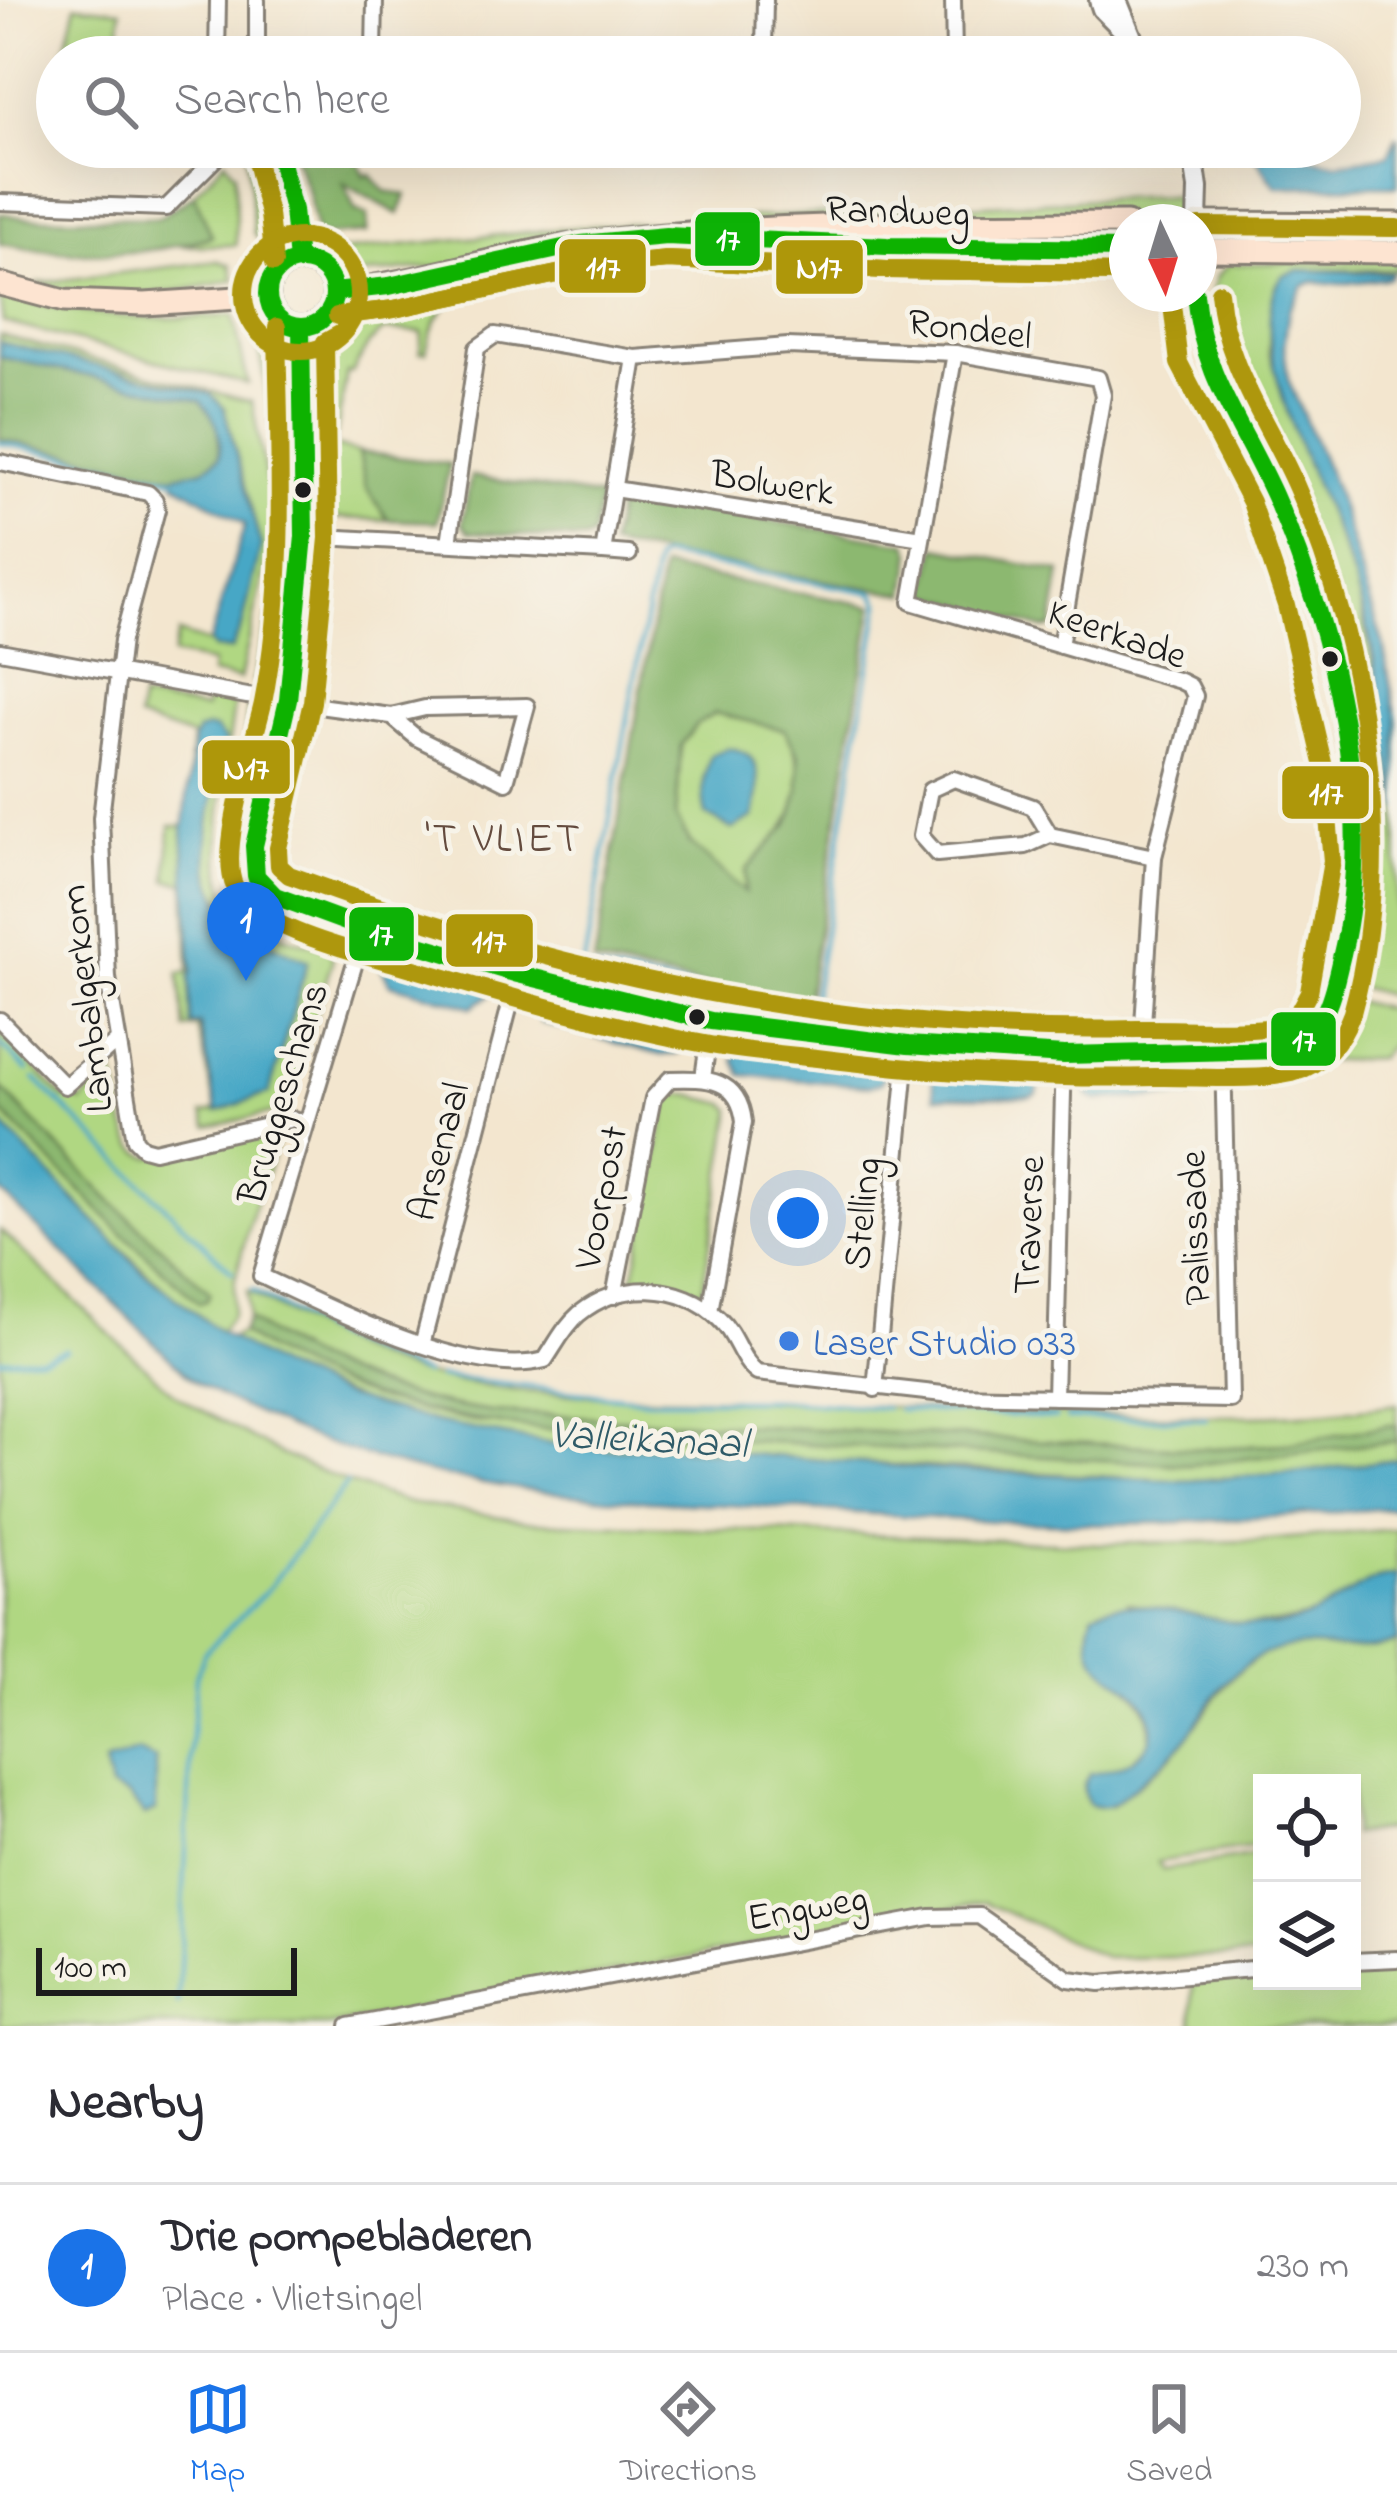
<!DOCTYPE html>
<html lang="en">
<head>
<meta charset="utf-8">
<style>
	:root { --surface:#fff; --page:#f7f7f7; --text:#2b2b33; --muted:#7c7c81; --line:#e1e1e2; --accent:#1a73e8 }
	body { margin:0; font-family:"Indie Flower",sans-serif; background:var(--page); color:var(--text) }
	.controls { position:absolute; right:36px; bottom:36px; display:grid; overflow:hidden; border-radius:0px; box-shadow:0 12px 48px #0002 }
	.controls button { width:108px; height:108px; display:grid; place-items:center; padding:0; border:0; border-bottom:3px solid var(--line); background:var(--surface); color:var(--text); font:60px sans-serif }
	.compass { position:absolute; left:1109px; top:204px; width:108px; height:108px; border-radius:50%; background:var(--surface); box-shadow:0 12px 48px #0002; rotate:176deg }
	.scale { position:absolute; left:36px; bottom:30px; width:261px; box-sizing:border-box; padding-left:12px; border:6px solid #1c1c1c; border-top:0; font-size:33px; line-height:42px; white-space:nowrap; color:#1c1c1c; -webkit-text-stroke:9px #f7f3e8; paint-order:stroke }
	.you { position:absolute; left:798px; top:1218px; width:42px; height:42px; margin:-30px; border:9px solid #fff; border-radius:50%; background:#1a73e8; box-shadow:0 0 0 18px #1a73e833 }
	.badge { display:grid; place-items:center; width:78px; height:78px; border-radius:50%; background:var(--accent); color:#fff; font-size:39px; font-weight:700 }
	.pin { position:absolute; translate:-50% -99px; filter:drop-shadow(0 3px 6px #0008) }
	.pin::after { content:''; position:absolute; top:63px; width:42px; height:36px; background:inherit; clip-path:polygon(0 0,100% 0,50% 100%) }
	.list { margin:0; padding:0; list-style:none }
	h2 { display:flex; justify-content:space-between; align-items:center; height:156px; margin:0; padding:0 48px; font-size:51px }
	h2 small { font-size:39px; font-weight:400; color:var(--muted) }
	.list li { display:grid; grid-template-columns:78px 1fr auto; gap:36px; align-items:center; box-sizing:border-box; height:168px; padding:0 48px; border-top:3px solid var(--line) }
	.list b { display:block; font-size:45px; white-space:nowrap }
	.list p { margin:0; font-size:39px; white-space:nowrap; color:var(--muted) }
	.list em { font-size:39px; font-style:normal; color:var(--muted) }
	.icon { flex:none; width:66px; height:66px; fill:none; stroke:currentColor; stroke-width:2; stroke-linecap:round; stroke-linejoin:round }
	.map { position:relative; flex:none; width:1397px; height:2026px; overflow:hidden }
	.search { position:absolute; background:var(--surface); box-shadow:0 12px 48px #0002; left:36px; right:36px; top:36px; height:132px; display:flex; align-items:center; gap:30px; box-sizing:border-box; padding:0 42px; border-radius:66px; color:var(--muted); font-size:45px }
	.sheet { height:324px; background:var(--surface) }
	nav { display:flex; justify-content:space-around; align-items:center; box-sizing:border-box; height:168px; border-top:3px solid var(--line); background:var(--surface); font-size:33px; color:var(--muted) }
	nav a { display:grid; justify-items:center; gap:6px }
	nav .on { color:var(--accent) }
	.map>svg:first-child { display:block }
	.green { fill:#b0d782; stroke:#667a4f; stroke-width:3 }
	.forest { fill:#8cb870; stroke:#546a46; stroke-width:3; fill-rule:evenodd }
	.water { fill:#47a7c6; stroke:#326271; stroke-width:3 }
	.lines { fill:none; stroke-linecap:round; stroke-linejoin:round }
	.stream { stroke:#47a7c6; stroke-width:4.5 }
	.minor-casing { stroke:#888176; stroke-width:20 }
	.tertiary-casing { stroke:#888176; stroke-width:24 }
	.secondary-casing { stroke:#888176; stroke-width:27 }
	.minor { stroke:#fff; stroke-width:14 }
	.tertiary { stroke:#fff; stroke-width:18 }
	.secondary { stroke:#fde4d1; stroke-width:21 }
	.bus-1-casing { stroke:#f7f3e8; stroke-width:27 }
	.bus-2-casing { stroke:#f7f3e8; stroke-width:27 }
	.bus-3-casing { stroke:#f7f3e8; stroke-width:27 }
	.bus-1 { stroke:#0db206; stroke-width:18 }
	.bus-2 { stroke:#ae970a; stroke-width:18 }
	.bus-3 { stroke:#ae970a; stroke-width:18 }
	.bus-dot { fill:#1c1c1c; stroke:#f7f3e8; stroke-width:4.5 }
	.shop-dot { fill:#3f7fe0; stroke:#f7f3e8; stroke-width:4.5 }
	.labels { text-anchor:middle; stroke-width:10; stroke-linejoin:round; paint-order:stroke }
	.street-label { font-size:39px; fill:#1c1c1c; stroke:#f7f3e8 }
	.shop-label { font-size:39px; fill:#366cbe; stroke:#f7f3e8; text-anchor:start }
	.neighbourhood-label { font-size:42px; letter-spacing:3px; fill:#644b3e; stroke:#f7f3e8 }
	.water-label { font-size:42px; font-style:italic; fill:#2f5b68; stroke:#f7f3e8 }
	.line-badge { stroke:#f7f3e8; stroke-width:4.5 }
	.badge-label { font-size:33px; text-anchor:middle; font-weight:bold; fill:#fff }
</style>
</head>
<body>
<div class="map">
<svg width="1397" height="2026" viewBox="0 0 1397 2026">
	<rect width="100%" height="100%" fill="#f7f3e8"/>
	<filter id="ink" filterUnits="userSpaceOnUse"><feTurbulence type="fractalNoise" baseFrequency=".00833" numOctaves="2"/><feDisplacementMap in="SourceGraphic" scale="24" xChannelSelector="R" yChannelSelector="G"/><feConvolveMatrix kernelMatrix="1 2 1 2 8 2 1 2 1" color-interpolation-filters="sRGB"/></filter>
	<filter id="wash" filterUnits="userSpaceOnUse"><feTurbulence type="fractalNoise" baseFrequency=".004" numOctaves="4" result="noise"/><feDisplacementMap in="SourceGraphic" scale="48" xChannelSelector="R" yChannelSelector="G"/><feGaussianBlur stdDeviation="2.7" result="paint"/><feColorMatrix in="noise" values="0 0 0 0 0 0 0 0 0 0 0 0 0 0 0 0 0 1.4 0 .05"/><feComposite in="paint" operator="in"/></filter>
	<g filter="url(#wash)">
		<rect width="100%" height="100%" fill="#f3e6cf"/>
		<!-- green -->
		<g class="green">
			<polygon points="76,5 121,10 119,57 63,57"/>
			<polygon points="246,147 268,147 274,165 278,240 260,240 254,234"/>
			<polygon points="225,160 235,173 236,245 182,246 212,236 194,195"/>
			<path d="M1140 197H1177L1178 218 922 217 359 275C344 272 328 268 322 253L590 226Z"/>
			<polygon points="1397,260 1397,270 1298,270 1270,326 1269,352 1313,477 1356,584 1376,678 1397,810 1397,989 1387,995 1359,987 1353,980 1369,870 1369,838 1363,795 1339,658 1299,527 1215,345 1212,294 1216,277 1229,264"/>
			<path d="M218 261 230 265 234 280C168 295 103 303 37 283Z"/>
			<path d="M474 279 477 286C445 299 432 319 426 352H420L422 332 384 330 369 343 352 373H347L334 446 359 452 366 487 388 520 319 517 327 471 315 469C316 435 314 344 338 320 364 294 438 287 474 279Z"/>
			<path d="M0 294C81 316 150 323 233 315L248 384 3 322Z"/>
			<path d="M254 317 275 326C310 379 297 460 296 520H288Z"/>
			<polygon points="0,335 252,402 275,526 240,679 211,674 212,663 172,655 178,633 209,643 215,649 261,546 224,408 210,394 11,348 0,342"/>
			<polygon points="285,547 294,548 280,675 275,683 253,681"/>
			<path d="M207 698 234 704C229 749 207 861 229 898 247 929 295 940 327 948L333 958 287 1110 208 1127 203 1114 216 1110 198 1027 185 1029 179 973 189 972 185 883 167 880 170 826H185L192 737 138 719 141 699 205 709Z"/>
			<path d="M248 706 265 707C275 723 270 736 266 753 256 793 223 864 261 897 283 916 322 923 349 933L346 940 269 912 238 885 233 845Z"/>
			<path d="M715 713 785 730C819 790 791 828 746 870L745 894 690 843 676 817 681 745 696 725Z"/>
			<path d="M1341 997 1397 1012V1037L1378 1059 1296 1062C1320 1044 1332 1026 1341 997Z"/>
			<path d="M0 1032 65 1099 71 1093 81 1102 103 1079 94 1068 110 1066C126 1093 116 1148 151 1157L284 1126 253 1210 235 1279 232 1315 220 1332C133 1270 74 1198 0 1122V1110L121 1232 200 1303 210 1293 109 1199 0 1087Z"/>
			<polygon points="684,1094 727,1104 732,1110 702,1292 633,1280 667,1105 671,1096"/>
			<path d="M0 1230 175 1395 280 1454 351 1484 409 1503 535 1522 1099 1544 1256 1541 1397 1529V1574C1366 1577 1349 1601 1322 1612 1258 1638 1191 1617 1127 1602L1128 1688C1148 1705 1152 1719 1149 1744L1122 1769 1107 1772 1112 1805C1131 1789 1152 1775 1169 1758 1208 1720 1222 1666 1278 1649 1318 1637 1359 1657 1397 1642V1827L1352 1835V1783H1262V1845L1158 1862 1163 1870 1262 1854V1956L1107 1958 984 1902 328 2026H0Z"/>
			<path d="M247 1291C303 1322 357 1357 419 1373 528 1402 641 1395 753 1400 883 1406 1013 1414 1143 1415 1227 1417 1314 1418 1397 1404V1426L1289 1444 1201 1449 491 1412C405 1400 318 1371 248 1319Z"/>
			<path d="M241 1333C313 1382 389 1406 474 1422L1191 1465 1397 1441V1459L1303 1472 1185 1481 562 1446 448 1425 363 1402 279 1367 229 1338Z"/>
			<polygon points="1397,1965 1397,2026 1192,2026 1193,1981 1262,1976 1262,1981 1352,1981 1352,1969"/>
		</g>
		<!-- forest -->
		<g class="forest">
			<polygon points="291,147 352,147 365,176 370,174 385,191 406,195 399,214 344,184 355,210 368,215 367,233 317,236 308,192"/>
			<path d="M194 195 212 236C148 258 67 257 0 244V213L24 218H158Z"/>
			<polygon points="0,357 201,400 219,427 219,457 204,469 172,476 0,439"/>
			<polygon points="359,452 450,464 437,522 388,520 366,487"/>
			<polygon points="471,476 600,497 592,536 585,540 469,532 462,524"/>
			<polygon points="627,498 908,543 912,553 906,594 610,546 618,506"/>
			<polygon points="937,547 1061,572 1052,627 1043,629 931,595 926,591"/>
			<path d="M662 568 873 606 806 1005 594 963ZM715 713 785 730 799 756V791L790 822 746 870 745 892 690 843 676 817 681 745 696 725Z"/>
			<polygon points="0,1087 109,1199 210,1293 206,1301 199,1303 121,1232 0,1110"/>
			<path d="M248 1319C318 1371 405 1400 491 1412L1201 1449 1289 1444 1390 1425 1397 1426V1441L1192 1465 540 1429C432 1417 332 1395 241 1333Z"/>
		</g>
		<!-- water -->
		<g class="water">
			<polygon points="1397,135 1397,186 1276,187 1249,147 1292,147 1307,157 1338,163 1388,155"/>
			<path d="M1298 270 1392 273 1389 278 1341 284 1313 282 1303 286 1289 310 1284 346 1288 379 1335 488 1383 643 1397 721V810C1385 735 1378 654 1355 582 1333 510 1234 342 1283 275Z"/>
			<path d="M0 342 211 394 224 408 261 546 243 623 231 650 214 649 209 643 245 524 175 483 172 476 204 469 219 458C223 432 216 419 200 400L0 357Z"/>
			<path d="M207 728 215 729 225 740C201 858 182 908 308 961L269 1093 217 1112 200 1024 191 1025 189 977 192 972 183 832 193 740 198 731Z"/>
			<path d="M728 748C767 752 759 788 754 817L732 829 706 815C701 792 703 777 711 755Z"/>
			<polygon points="388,958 488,986 490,995 472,1007 390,984 381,967"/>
			<polygon points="555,1001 682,1031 683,1049 677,1054 661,1055 540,1022 539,1009"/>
			<polygon points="747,1043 879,1060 884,1075 881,1083 870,1086 742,1075 734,1059"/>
			<polygon points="944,1069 1033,1071 1040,1080 1037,1094 1030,1097 935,1096 933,1081"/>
			<polygon points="1194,1070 1198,1093 1194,1096 1096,1100 1088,1096 1087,1086 1100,1071"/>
			<path d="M0 1122 143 1272 220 1332 279 1367 345 1396 435 1422 562 1446 607 1449 664 1447 933 1469 1185 1481 1303 1472 1397 1459V1508C1315 1513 1234 1521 1153 1523 1017 1527 880 1513 745 1506 580 1498 418 1490 267 1418 239 1405 211 1394 187 1375L0 1191Z"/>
			<path d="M1397 1574V1642C1338 1665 1291 1618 1229 1679 1211 1696 1200 1721 1185 1740 1170 1758 1153 1771 1136 1785 1120 1798 1110 1813 1088 1804 1082 1791 1081 1785 1090 1774 1127 1770 1172 1744 1143 1702 1131 1684 1106 1677 1095 1658 1086 1643 1089 1627 1094 1612 1134 1588 1223 1631 1278 1625 1328 1619 1353 1579 1397 1574Z"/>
			<polygon points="138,1752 156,1760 156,1810 144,1815 129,1796 110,1788 104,1764"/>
		</g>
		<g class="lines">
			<!-- stream -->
			<g class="stream">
				<polyline points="0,443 173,479"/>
				<polygon points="663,556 874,593 880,603 811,1010 583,968 656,560"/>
				<polyline points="0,1044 28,1071"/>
				<polyline points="35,1079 232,1272"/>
				<polyline points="252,1290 337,1339 425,1374"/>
				<polyline points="0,1359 42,1357 66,1349"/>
				<polyline points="439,1377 648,1400 775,1400 886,1408"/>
				<polyline points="898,1409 1056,1418"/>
				<polyline points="1067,1418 1206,1419"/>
				<polyline points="178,2004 192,1734 196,1677 204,1653 269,1588 347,1483"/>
			</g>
		</g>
	</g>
	<g filter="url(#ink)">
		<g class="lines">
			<defs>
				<g id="minor">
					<polyline points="375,0 374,51 380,57"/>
					<polyline points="953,0 954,57"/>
					<polyline points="217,57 218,0"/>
					<polyline points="257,57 257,0"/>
					<polyline points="754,57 764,50 765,0"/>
					<polyline points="277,147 293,210 298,261"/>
					<polyline points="0,202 166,208 215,159 216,147"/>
					<path d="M301 327 304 536 288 700 254 846 256 876 275 896 365 929 518 974 711 1021 908 1045 1064 1055 1284 1050C1324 1041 1331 1002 1339 966 1346 937 1354 906 1356 876 1362 771 1317 591 1274 495 1242 423 1196 378 1195 294"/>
					<polyline points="955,353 911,602 1180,681 1190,686 1195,696 1154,857 1141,1055"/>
					<polyline points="0,462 148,493 155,500 157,510 122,640 101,818 108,978 135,1140 143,1148 154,1151 293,1119 306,1122"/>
					<polyline points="614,489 922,538"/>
					<polyline points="304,536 603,552 635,358"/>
					<polyline points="449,543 477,348 495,335 635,358 788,346 955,353 1098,378 1103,395 1060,646"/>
					<polyline points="603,552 629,554"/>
					<polyline points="0,651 247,696 391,716 425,708 527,706 506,782 417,738 391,716"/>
					<polyline points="1050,835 1033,807 954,779 930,790 921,836 937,854 1026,846 1050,835 1154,857"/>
					<path d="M365 929 261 1276C330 1308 469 1380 545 1360 556 1344 564 1327 579 1314 619 1281 681 1282 719 1319 736 1334 740 1360 757 1373L952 1395 1231 1400 1223 1054"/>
					<polyline points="0,1020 65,1086 117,1041"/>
					<polyline points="703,1078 711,1021"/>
					<path d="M614 1296 653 1098 670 1079C708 1078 739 1078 744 1122L710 1311"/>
					<polyline points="422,1345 518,974"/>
					<polyline points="875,1389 908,1045"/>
					<polyline points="1055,1397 1064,1055"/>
					<polyline points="1352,1961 1397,1959"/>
					<polyline points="349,2026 930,1917 979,1916 1069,1979 1100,1983 1262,1968"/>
				</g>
				<g id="tertiary">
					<polyline points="1099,0 1102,9 1125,32"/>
					<polyline points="1117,0 1140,57"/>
					<polyline points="1192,147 1198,188 1197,222"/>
				</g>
				<g id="secondary">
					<polyline points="1199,223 1397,224"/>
					<polyline points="769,240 1127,249"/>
					<polyline points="1199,250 1397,252"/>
					<circle cx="301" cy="294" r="33"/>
					<polyline points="0,284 64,301 145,304 268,296"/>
					<path d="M334 292C420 283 501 253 586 243 766 221 947 224 1127 223"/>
				</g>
			</defs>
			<!-- minor casing -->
			<use href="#minor" class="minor-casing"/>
			<!-- tertiary casing -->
			<use href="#tertiary" class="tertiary-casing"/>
			<!-- secondary casing -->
			<use href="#secondary" class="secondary-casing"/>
			<!-- minor -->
			<use href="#minor" class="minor"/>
			<!-- tertiary -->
			<use href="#tertiary" class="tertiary"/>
			<!-- secondary -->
			<use href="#secondary" class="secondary"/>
			<defs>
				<g id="bus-1">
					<polyline points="277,147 293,210 298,261"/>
					<circle cx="301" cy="294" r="33"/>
					<polyline points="334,292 389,286 581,244 666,236 887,246 1127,249"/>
					<path d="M301 327 304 536 288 700 254 846 256 876 275 896 365 929 518 974 711 1021 908 1045 1064 1055 1284 1050C1327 1035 1332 994 1342 954 1377 809 1334 632 1275 497 1243 425 1202 376 1195 294"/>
				</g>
				<g id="bus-2">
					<polyline points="254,153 269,214 274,263"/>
					<circle cx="301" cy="294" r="57"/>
					<polyline points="337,316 394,309 585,268 667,260 887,270 1127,273"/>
					<path d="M277 327C279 450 287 581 263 703 254 744 217 851 235 887 255 929 358 952 401 965 501 994 602 1025 705 1044 741 1051 780 1054 817 1058 929 1072 1041 1080 1155 1077 1196 1076 1253 1082 1292 1073 1322 1065 1342 1041 1352 1013 1397 849 1365 644 1297 488 1268 421 1225 367 1219 292"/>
				</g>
				<g id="bus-3">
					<polyline points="1199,226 1397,228"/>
					<path d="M1127 273 887 270 667 260 585 268 394 309 351 314 343 332 325 342 328 538 312 702 278 848 279 866 289 875C561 975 846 1036 1137 1029 1186 1028 1243 1034 1292 1024L1309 992 1332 861 1323 763 1286 605 1251 502 1179 363 1171 296"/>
				</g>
			</defs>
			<!-- bus-1 casing -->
			<use href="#bus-1" class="bus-1-casing"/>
			<!-- bus-2 casing -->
			<use href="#bus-2" class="bus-2-casing"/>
			<!-- bus-3 casing -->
			<use href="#bus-3" class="bus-3-casing"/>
			<!-- bus-1 -->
			<use href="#bus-1" class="bus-1"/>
			<!-- bus-2 -->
			<use href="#bus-2" class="bus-2"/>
			<!-- bus-3 -->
			<use href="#bus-3" class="bus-3"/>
		</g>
	</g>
	<!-- markers -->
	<g class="bus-dot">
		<circle cx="303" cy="490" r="10"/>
		<circle cx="1330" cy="659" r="10"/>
		<circle cx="697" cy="1017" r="10"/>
	</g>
	<circle class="shop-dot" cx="789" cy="1341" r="12"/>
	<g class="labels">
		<!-- street labels -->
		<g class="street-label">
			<text transform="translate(898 209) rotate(2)" y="14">Randweg</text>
			<text transform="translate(970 327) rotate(7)" y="14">Rondeel</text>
			<text transform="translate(773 481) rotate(9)" y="14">Bolwerk</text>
			<text transform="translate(1118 632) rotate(19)" y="14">Keerkade</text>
			<text transform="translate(84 999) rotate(-97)" y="14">Lambalgerkom</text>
			<text transform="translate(281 1093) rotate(-73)" y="14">Bruggeschans</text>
			<text transform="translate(437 1151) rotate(-75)" y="14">Arsenaal</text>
			<text transform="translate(599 1197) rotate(-79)" y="14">Voorpost</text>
			<text transform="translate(860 1213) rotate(-84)" y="14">Stelling</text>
			<text transform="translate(1027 1225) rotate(-88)" y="14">Traverse</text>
			<text transform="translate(1193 1228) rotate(-92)" y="14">Palissade</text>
			<text transform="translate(807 1906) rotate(-10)" y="14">Engweg</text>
		</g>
		<!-- shop labels -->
		<g class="shop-label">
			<text x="813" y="1355">Laser Studio 033</text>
		</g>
		<!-- neighbourhood labels -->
		<g class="neighbourhood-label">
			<text x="504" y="851">'T VLIET</text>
		</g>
		<!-- water labels -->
		<g class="water-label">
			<text transform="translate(649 1437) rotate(3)" y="15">Valleikanaal</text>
		</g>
	</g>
	<g class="line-badge">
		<rect x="693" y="210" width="69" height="58" rx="12" fill="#0db206"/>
		<rect x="557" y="237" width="91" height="58" rx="12" fill="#ae970a"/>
		<rect x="774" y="238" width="91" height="58" rx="12" fill="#ae970a"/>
		<rect x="200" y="738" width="92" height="58" rx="12" fill="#ae970a"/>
		<rect x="1280" y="764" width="91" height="57" rx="12" fill="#ae970a"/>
		<rect x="347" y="905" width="69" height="58" rx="12" fill="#0db206"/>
		<rect x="444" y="912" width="91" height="57" rx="12" fill="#ae970a"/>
		<rect x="1269" y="1010" width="69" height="58" rx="12" fill="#0db206"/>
	</g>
	<g class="badge-label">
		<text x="728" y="250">17</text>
		<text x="603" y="278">117</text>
		<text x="819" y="278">N17</text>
		<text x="246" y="779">N17</text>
		<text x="1326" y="804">117</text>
		<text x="381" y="945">17</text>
		<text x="489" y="952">117</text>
		<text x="1304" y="1051">17</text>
	</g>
</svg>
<div class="controls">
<button><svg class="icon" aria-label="locate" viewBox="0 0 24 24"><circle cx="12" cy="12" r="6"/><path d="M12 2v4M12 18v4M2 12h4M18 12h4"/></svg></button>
<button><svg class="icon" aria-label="layers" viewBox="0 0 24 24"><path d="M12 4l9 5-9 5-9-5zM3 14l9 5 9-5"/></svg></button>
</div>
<svg class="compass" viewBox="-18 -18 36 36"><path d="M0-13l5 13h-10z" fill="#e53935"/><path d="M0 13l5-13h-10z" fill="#7c7c81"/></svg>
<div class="scale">100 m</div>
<div class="you"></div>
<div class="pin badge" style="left:246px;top:981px">1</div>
<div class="search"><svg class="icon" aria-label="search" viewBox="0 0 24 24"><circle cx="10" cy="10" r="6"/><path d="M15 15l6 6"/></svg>Search here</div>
</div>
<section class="sheet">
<h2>Nearby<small></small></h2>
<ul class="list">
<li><span class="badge">1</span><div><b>Drie pompebladeren</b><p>Place · Vlietsingel</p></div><em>230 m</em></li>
</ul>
</section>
<nav>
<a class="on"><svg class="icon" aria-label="map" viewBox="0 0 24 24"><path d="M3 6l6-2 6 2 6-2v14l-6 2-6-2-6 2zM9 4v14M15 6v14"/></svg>Map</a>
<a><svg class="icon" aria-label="directions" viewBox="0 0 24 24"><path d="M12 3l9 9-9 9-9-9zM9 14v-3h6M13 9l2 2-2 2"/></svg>Directions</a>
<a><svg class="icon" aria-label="saved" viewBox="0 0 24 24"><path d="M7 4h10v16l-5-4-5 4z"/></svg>Saved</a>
</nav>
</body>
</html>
